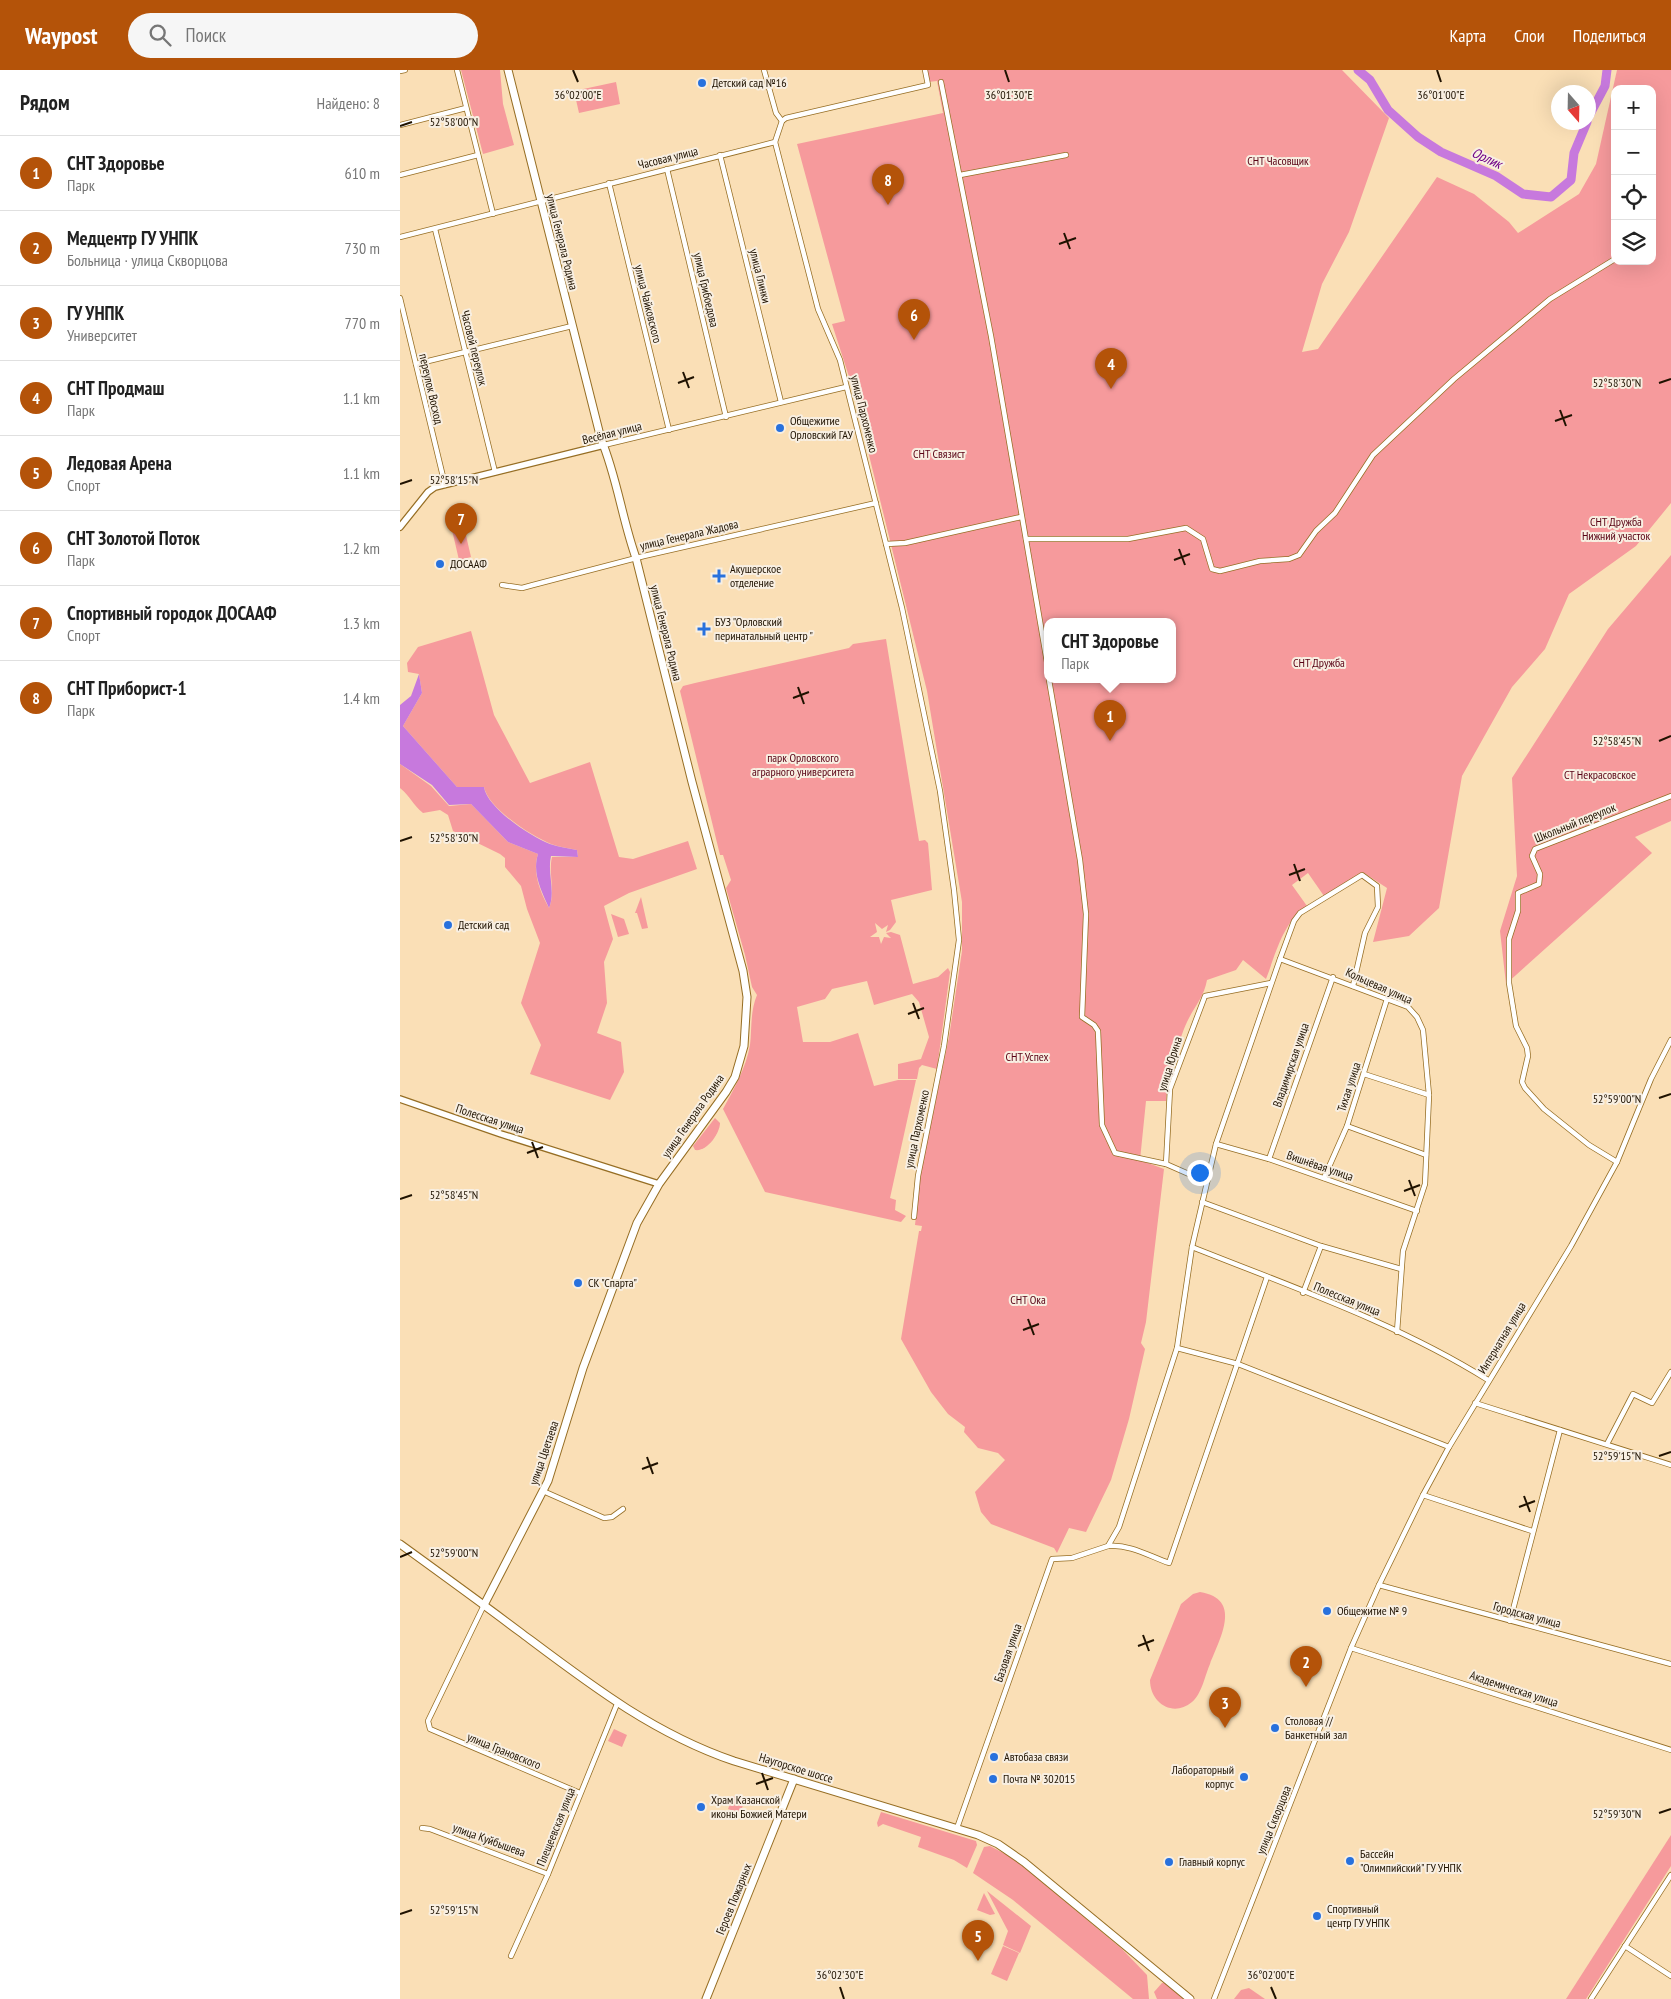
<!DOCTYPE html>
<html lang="ru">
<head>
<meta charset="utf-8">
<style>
	:root { --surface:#fff; --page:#f6f6f6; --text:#222; --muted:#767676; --line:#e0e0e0; --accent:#b45309 }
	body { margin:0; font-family:"PT Sans Narrow",sans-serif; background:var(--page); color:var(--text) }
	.controls { position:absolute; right:15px; top:15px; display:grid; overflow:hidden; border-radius:10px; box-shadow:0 5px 20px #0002 }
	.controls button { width:45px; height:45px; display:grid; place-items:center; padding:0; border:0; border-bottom:1px solid var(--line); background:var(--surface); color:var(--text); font:25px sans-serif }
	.compass { position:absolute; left:1151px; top:15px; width:45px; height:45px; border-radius:50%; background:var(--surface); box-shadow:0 5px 20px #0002; rotate:160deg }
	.you { position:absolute; left:799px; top:1102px; width:18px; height:18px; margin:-12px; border:4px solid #fff; border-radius:50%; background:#1a73e8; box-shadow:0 0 0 8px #1a73e833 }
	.badge { display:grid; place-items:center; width:32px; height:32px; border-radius:50%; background:var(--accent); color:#fff; font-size:16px; font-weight:700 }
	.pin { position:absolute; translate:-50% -41px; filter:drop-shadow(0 1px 2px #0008) }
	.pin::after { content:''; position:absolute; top:26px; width:18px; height:15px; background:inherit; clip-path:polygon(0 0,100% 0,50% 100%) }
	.popup { position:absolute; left:644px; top:548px; width:132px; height:65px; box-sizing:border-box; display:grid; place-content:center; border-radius:10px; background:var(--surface); filter:drop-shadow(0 1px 4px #0005); font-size:16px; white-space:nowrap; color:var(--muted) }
	.popup b { font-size:19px; color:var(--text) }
	.popup::after { content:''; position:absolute; left:50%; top:100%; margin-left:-10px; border:10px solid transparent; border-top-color:var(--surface) }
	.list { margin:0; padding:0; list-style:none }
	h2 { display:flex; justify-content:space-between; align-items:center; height:65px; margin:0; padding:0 20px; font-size:21px }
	h2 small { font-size:16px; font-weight:400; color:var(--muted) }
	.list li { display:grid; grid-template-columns:32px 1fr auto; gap:15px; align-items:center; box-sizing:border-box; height:75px; padding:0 20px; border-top:1px solid var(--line) }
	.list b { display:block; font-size:19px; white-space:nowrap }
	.list p { margin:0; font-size:16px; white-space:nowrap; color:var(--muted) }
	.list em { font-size:16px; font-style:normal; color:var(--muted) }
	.icon { flex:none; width:28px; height:28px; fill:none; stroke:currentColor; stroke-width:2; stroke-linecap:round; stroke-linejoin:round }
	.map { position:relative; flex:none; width:1271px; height:1929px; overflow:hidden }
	header { display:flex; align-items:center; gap:30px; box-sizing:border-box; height:70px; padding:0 25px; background:var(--accent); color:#fff }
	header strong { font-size:24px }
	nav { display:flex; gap:28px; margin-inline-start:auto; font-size:18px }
	.search { width:350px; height:45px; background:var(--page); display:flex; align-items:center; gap:12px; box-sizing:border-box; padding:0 18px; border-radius:28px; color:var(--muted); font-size:19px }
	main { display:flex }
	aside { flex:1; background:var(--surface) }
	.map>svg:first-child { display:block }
	.green { fill:#f69a9c; fill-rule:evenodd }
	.water { fill:#c779dd }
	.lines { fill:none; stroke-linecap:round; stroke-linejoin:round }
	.river { stroke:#c779dd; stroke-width:9 }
	.minor-casing { stroke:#966e24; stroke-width:6 }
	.tertiary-casing { stroke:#966e24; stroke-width:8 }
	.secondary-casing { stroke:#966e24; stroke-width:9 }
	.minor { stroke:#fff; stroke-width:4.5 }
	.tertiary { stroke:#fff; stroke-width:5.5 }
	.secondary { stroke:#fff; stroke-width:7 }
	.ticks { fill:none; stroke:#1f1200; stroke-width:2 }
	.poi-dot { fill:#2871dd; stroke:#f8efe2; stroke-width:2 }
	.labels { text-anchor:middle; stroke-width:4; stroke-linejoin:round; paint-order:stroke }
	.poi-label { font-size:12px; fill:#1f1200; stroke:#f8efe2; text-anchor:start }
	.street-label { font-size:12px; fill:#1f1200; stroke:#f8efe2 }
	.park-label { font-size:12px; fill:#590315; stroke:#f8efe2 }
	.water-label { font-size:14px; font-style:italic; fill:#710488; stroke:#f8efe2 }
	.ticks-label { font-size:12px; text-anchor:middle; fill:#1f1200; stroke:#f8efe2; stroke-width:4; stroke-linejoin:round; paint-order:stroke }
</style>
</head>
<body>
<header>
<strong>Waypost</strong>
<div class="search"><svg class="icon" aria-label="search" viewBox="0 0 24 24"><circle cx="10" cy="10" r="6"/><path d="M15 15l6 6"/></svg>Поиск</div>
<nav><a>Карта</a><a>Слои</a><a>Поделиться</a></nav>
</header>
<main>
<aside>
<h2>Рядом<small>Найдено: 8</small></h2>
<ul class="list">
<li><span class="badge">1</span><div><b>СНТ Здоровье</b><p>Парк</p></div><em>610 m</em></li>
<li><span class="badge">2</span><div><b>Медцентр ГУ УНПК</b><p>Больница · улица Скворцова</p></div><em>730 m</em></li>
<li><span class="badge">3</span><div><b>ГУ УНПК</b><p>Университет</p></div><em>770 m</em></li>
<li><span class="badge">4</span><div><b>СНТ Продмаш</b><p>Парк</p></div><em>1.1 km</em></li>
<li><span class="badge">5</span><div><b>Ледовая Арена</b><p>Спорт</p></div><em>1.1 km</em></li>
<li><span class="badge">6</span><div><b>СНТ Золотой Поток</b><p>Парк</p></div><em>1.2 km</em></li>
<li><span class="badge">7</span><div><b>Спортивный городок ДОСААФ</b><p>Спорт</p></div><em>1.3 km</em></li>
<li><span class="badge">8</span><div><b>СНТ Приборист-1</b><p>Парк</p></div><em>1.4 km</em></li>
</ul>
</aside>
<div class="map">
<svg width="1271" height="1929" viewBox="0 0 1271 1929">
	<rect width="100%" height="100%" fill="#fadfb6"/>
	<!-- green -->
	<g class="green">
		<polygon points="61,0 100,0 103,34 114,75 83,84"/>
		<path d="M526 0H942L989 48 949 162 922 214 902 282 918 279 1037 107 1074 124 1109 152 1118 163 1179 124 1196 94 1217 0H1271V433L1236 476 1169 524 1145 579 1112 617 1062 706 1039 838 1009 866 973 872 987 818 964 803 924 826 908 803 892 815 907 836C883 852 876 883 866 909L843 890 836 900 807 910C804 927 794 937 787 952 778 971 768 1011 766 1031H746L740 1090 764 1099 746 1252 741 1273 745 1279 729 1349 711 1410 686 1462 669 1458 657 1483 654 1478 591 1454 581 1442 575 1422 605 1390 598 1383 578 1378 564 1362 565 1357 548 1344 531 1322 501 1269 519 1161H521L522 1156 515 1155 521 1101 549 967 562 881V832L527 621 452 316 432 254 445 251 397 74 543 43 537 11 528 12ZM1215 19H1252V191H1215ZM648 552H772V610H648Z"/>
		<polygon points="216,12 220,34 179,43 174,21"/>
		<polygon points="64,457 71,487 59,490 52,460"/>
		<polygon points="1271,485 1271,751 1235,767 1252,783 1106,914 1100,861 1117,806 1112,708 1208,559"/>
		<path d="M71 561 94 645 130 713 190 692 219 787 233 789 288 771 297 799 229 823 204 836 213 869 204 892 207 933 197 963 221 972 224 1002 210 1030 130 1004 141 975 121 933 140 873 127 839 121 816 105 797V788L100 784 53 761 48 745 40 740 23 743C12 734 11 727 0 718V694L31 716 49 736 71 734 108 772 138 784C132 802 140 822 149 838 156 822 148 804 152 787H178L177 780C169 778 159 777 151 774 131 766 88 738 84 717H57L3 656 22 623 19 604 8 602 7 593 18 577Z"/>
		<path d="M486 569 519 771 525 770 528 773 532 820 491 830 496 852 490 860 486 862 488 855 482 859 475 853 477 862 470 867H479L481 874 484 867 491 868 486 863 491 862 500 865 513 914 538 907 548 898 550 902 537 999 522 995 519 998 517 1009H498V994L521 989 529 967 519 932 512 924 474 935 467 911 432 919 425 929 397 937 403 972H430L458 963 474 1016 498 1010H516L490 1128 496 1130 495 1140 506 1146 501 1152 365 1122 323 1039C334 1019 346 998 350 975 352 958 350 942 357 925L352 917 345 885 326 818 331 810 323 785H320L280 621 283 616 295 613 449 578 453 574Z"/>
		<polygon points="241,827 248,858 242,859 237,843 235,843"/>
		<polygon points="211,844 224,849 229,864 218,867"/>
		<path d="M315 1048 320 1053C320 1063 307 1082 295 1080L293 1076Z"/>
		<path d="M800 1522C843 1529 820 1568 810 1594 805 1605 802 1624 792 1632 773 1648 750 1633 750 1610L781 1534 793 1524Z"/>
		<polygon points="214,1659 227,1665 222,1677 208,1671"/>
		<polygon points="333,1726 345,1730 340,1743 328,1739"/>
		<polygon points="481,1742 576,1771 577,1775 567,1798 554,1790 518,1777 521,1767 483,1754 478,1757 477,1753"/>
		<polygon points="1271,1765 1271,1796 1186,1929 1166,1929"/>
		<polygon points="590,1776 613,1788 722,1879 747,1905 749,1929 733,1929 613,1830 573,1803 584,1777"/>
		<polygon points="587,1821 631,1856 620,1883 603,1875 608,1861"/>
		<polygon points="584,1823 595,1844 590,1845 577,1840"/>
		<polygon points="603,1876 619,1883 607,1911 591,1904"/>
		<polygon points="762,1913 765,1913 785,1929 757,1929 754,1922"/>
		<polygon points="849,1918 865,1929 834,1929 841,1920"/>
	</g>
	<!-- water -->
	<path class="water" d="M19 604 22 623 3 656 57 717H84C87 738 131 767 150 774 159 777 168 778 177 780L178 787 151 786C147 804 156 821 149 838 141 820 132 803 138 784L108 772 71 734 49 735 32 715 0 694V635L11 626Z"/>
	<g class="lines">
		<!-- river -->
		<g class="river">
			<polyline points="958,0 970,10 988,40 1018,67 1041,82 1096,106 1123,124 1151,127 1171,110 1174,83 1187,52"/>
			<polyline points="1188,48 1205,16 1207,0"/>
		</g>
		<defs>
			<g id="minor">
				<polyline points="57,0 93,144"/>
				<polyline points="364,0 376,43 382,51"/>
				<polyline points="0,1 5,0"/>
				<polyline points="541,12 591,266 648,598"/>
				<polyline points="0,55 66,38"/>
				<polyline points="375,72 418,239 440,290 502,538 540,721 554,820 559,870 544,976 518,1106 514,1147"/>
				<polyline points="320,85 381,332"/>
				<polyline points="267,99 326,347"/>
				<polyline points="0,105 78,85"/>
				<polyline points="560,105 666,85"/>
				<polyline points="209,113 269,360"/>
				<polyline points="35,159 95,402"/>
				<polyline points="0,167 375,72 382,51 386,48 528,15 525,0"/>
				<polyline points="0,228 45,415"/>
				<polyline points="16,294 172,256"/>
				<polyline points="204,375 446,317"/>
				<polyline points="626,469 728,469 786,458 803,469 812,499 820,501 860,491 889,489 899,485 916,461 935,443 973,385 1054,309 1150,229 1215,189"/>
				<polyline points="486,474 505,473 621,447"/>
				<polyline points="102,515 122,518 133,515 244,486 476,433"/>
				<polyline points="649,610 680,790 686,844 682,947 694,955 698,961 702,1055 715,1083 766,1094 807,1112"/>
				<polyline points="880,889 894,851 900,843 962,805 977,816 978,837 965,863 953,916"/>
				<polyline points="964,1004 1029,1025"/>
				<polyline points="947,1056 1026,1085"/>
				<polyline points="816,1074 869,1089 1017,1141"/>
				<polyline points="869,1089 933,907"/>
				<polyline points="1217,1092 1189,1075 1144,1039 1125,1018 1122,1012 1128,986 1127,978 1116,956 1109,913 1109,869 1118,841 1118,823 1139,814 1140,804 1132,786 1135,779 1271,726"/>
				<polyline points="766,1094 770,1019 805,926 871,913"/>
				<polyline points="924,1108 947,1056 987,929"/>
				<polyline points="802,1132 921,1176 1001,1199"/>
				<path d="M792 1177C892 1217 997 1253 1088 1310"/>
				<polyline points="903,1223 921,1176"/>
				<polyline points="777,1278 838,1294 1049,1377"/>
				<polyline points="1075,1333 1271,1395"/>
				<polyline points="1207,1374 1233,1324 1252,1333 1271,1302"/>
				<polyline points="143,1421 204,1448 212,1447 223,1439"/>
				<polyline points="1023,1425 1132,1461"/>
				<path d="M708 1476C730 1474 749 1486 769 1493L867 1207"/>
				<polyline points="979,1515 1271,1594"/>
				<polyline points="84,1535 28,1651 30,1659 180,1723"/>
				<polyline points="1110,1551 1160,1360"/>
				<polyline points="951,1578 1271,1680"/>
				<polyline points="22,1758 30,1759 148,1804"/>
				<polyline points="557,1758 652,1489 672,1488 708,1476 719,1457 777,1278 792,1177 816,1074 880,889 1008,937 1017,947 1023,960 1029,1025 1025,1114 1003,1181 997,1262"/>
				<polyline points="1225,1876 1271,1906"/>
				<polyline points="111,1886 148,1804 217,1634"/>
				<polyline points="814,1929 951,1578 979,1515 1023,1425 1049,1377 1171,1176 1217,1092 1251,1009 1271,970"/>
				<polyline points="1191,1929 1271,1805"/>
			</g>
			<g id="tertiary">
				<polyline points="0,457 28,422 35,417 204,375"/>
				<polyline points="0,1029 101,1064 259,1114"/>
			</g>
			<g id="secondary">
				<path d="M0 1474C40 1503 80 1532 120 1562 188 1613 252 1663 334 1691L578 1765 598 1774 624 1792 790 1929"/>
				<path d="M84 1535 148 1411 183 1298 237 1153 259 1114 326 1022 335 1007 344 976 347 927 343 901 292 712 236 488C222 449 217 407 201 369L108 0"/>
				<polyline points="306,1929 394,1709"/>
			</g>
		</defs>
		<!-- minor casing -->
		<use href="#minor" class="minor-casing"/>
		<!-- tertiary casing -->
		<use href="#tertiary" class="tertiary-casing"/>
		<!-- secondary casing -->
		<use href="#secondary" class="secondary-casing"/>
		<!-- minor -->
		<use href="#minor" class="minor"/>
		<!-- tertiary -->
		<use href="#tertiary" class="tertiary"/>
		<!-- secondary -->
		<use href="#secondary" class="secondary"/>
	</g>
	<!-- ticks -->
	<path class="ticks" d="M173 0 178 12M605 0 609 12M1037 0 1041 12M0 56 12 52M664 163 670 179M659 174 676 168M283 302 289 318M278 313 294 307M1259 313 1271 309M1160 340 1166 356M1155 351 1172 345M0 414 12 410M779 479 785 495M774 490 790 484M398 617 404 634M393 628 409 622M1259 671 1271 666M0 771 12 767M894 794 900 811M889 805 905 799M513 933 519 949M508 944 524 938M1259 1028 1271 1024M132 1072 138 1088M127 1083 143 1077M1009 1110 1015 1126M1004 1121 1020 1115M0 1129 12 1125M628 1249 634 1265M623 1260 639 1254M1259 1386 1271 1382M247 1387 253 1404M242 1399 258 1393M1124 1426 1130 1442M1119 1437 1135 1431M0 1487 12 1482M743 1565 749 1581M738 1576 754 1570M362 1703 368 1720M356 1714 373 1708M1259 1743 1271 1739M0 1844 12 1840M440 1917 444 1929M871 1917 876 1929"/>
	<!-- markers -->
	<g class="poi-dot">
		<circle cx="302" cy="13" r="5"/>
		<circle cx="380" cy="358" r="5"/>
		<circle cx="40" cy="494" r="5"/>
		<path d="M316.5 498.5h5v5h5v5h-5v5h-5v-5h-5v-5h5z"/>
		<path d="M301.5 551.5h5v5h5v5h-5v5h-5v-5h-5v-5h5z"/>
		<circle cx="48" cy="855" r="5"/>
		<circle cx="178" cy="1213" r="5"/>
		<circle cx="927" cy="1541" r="5"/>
		<circle cx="875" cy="1658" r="5"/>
		<circle cx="594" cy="1687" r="5"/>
		<circle cx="844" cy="1707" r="5"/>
		<circle cx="593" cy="1709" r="5"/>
		<circle cx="301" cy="1737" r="5"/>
		<circle cx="950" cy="1791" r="5"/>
		<circle cx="769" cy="1792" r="5"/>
		<circle cx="917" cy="1846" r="5"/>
	</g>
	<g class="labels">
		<!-- poi labels -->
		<g class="poi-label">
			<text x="312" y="17">Детский сад №16</text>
			<text x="390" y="355">Общежитие<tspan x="390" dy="14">Орловский ГАУ</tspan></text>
			<text x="50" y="498">ДОСААФ</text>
			<text x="330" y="503">Акушерское<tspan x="330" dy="14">отделение</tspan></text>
			<text x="315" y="556">БУЗ "Орловский<tspan x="315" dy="14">перинатальный центр "</tspan></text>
			<text x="58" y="859">Детский сад</text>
			<text x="188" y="1217">СК "Спарта"</text>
			<text x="937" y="1545">Общежитие № 9</text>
			<text x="885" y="1655">Столовая //<tspan x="885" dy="14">Банкетный зал</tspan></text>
			<text x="604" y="1691">Автобаза связи</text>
			<text x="834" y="1704" text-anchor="end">Лабораторный<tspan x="834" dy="14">корпус</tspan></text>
			<text x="603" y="1713">Почта № 302015</text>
			<text x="311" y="1734">Храм Казанской<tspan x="311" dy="14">иконы Божией Матери</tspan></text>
			<text x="960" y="1788">Бассейн<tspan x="960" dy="14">"Олимпийский" ГУ УНПК</tspan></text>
			<text x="779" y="1796">Главный корпус</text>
			<text x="927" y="1843">Спортивный<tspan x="927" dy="14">центр ГУ УНПК</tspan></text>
		</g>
		<!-- street labels -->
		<g class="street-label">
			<text transform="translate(268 88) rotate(-14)" y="4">Часовая улица</text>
			<text transform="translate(162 172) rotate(76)" y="4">улица Генерала Родина</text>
			<text transform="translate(360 206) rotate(76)" y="4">улица Глинки</text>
			<text transform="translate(306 220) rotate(77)" y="4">улица Грибоедова</text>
			<text transform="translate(248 234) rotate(76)" y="4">улица Чайковского</text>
			<text transform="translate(74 278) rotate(76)" y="4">Часовой переулок</text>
			<text transform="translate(31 319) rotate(77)" y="4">переулок Восход</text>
			<text transform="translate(464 344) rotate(76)" y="4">улица Пархоменко</text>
			<text transform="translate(212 363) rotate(-14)" y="4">Весёлая улица</text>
			<text transform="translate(289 465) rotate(-13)" y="4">улица Генерала Жадова</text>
			<text transform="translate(266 563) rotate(76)" y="4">улица Генерала Родина</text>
			<text transform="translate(1175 753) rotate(-22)" y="4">Школьный переулок</text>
			<text transform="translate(979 916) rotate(24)" y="4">Кольцевая улица</text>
			<text transform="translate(770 994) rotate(-73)" y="4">улица Юрина</text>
			<text transform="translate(891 995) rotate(-71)" y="4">Владимирская улица</text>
			<text transform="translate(949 1017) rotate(-72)" y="4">Тихая улица</text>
			<text transform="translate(293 1046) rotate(-55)" y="4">улица Генерала Родина</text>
			<text transform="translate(90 1049) rotate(18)" y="4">Полесская улица</text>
			<text transform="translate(517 1059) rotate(-78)" y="4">улица Пархоменко</text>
			<text transform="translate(920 1096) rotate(19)" y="4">Вишнёвая улица</text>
			<text transform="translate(947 1229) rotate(22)" y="4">Полесская улица</text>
			<text transform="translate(1102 1268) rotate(-59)" y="4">Интернатная улица</text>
			<text transform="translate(144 1383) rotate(-71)" y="4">улица Цветаева</text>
			<text transform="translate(1127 1545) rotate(15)" y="4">Городская улица</text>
			<text transform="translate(608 1583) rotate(-71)" y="4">Базовая улица</text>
			<text transform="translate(1114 1619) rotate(18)" y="4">Академическая улица</text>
			<text transform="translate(104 1681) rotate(22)" y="4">улица Грановского</text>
			<text transform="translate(396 1698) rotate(17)" y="4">Наугорское шоссе</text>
			<text transform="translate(874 1750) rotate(-68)" y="4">улица Скворцова</text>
			<text transform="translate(156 1757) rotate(-68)" y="4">Плещеевская улица</text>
			<text transform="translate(89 1770) rotate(20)" y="4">улица Куйбышева</text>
			<text transform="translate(334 1829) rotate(-68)" y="4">Героев Пожарных</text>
		</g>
		<!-- park labels -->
		<g class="park-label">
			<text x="878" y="95">СНТ Часовщик</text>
			<text x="539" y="388">СНТ Связист</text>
			<text x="1216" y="456">СНТ Дружба<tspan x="1216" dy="14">Нижний участок</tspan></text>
			<text x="919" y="597">СНТ Дружба</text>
			<text x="403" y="692">парк Орловского<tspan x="403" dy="14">аграрного университета</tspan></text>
			<text x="1200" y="709">СТ Некрасовское</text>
			<text x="627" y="991">СНТ Успех</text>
			<text x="628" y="1234">СНТ Ока</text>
		</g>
		<!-- water labels -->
		<g class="water-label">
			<text transform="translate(1087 88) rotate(25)" y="5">Орлик</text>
		</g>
	</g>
	<g class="ticks-label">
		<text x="178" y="29">36°02'00"E</text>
		<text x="1041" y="29">36°01'00"E</text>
		<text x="609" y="29">36°01'30"E</text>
		<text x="54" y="56">52°58'00"N</text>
		<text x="1217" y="317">52°58'30"N</text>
		<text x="54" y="414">52°58'15"N</text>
		<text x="1217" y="675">52°58'45"N</text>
		<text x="54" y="772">52°58'30"N</text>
		<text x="1217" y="1033">52°59'00"N</text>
		<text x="54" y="1129">52°58'45"N</text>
		<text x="1217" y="1390">52°59'15"N</text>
		<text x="54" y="1487">52°59'00"N</text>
		<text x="1217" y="1748">52°59'30"N</text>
		<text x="54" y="1844">52°59'15"N</text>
		<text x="440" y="1909">36°02'30"E</text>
		<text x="871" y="1909">36°02'00"E</text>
	</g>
</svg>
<div class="controls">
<button>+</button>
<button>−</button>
<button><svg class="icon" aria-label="locate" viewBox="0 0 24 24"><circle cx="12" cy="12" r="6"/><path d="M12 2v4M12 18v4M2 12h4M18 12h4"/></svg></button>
<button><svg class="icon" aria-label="layers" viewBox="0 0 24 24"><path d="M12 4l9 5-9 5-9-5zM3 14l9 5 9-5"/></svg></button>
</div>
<svg class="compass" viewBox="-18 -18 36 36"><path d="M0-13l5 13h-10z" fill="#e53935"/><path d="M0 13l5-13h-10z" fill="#767676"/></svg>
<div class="you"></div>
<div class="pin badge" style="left:710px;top:671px">1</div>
<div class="popup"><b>СНТ Здоровье</b>Парк</div>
<div class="pin badge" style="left:906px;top:1617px">2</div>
<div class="pin badge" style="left:825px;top:1658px">3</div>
<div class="pin badge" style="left:711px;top:319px">4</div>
<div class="pin badge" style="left:578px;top:1891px">5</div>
<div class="pin badge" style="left:514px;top:270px">6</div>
<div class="pin badge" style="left:61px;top:474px">7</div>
<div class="pin badge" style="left:488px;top:135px">8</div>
</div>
</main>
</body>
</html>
